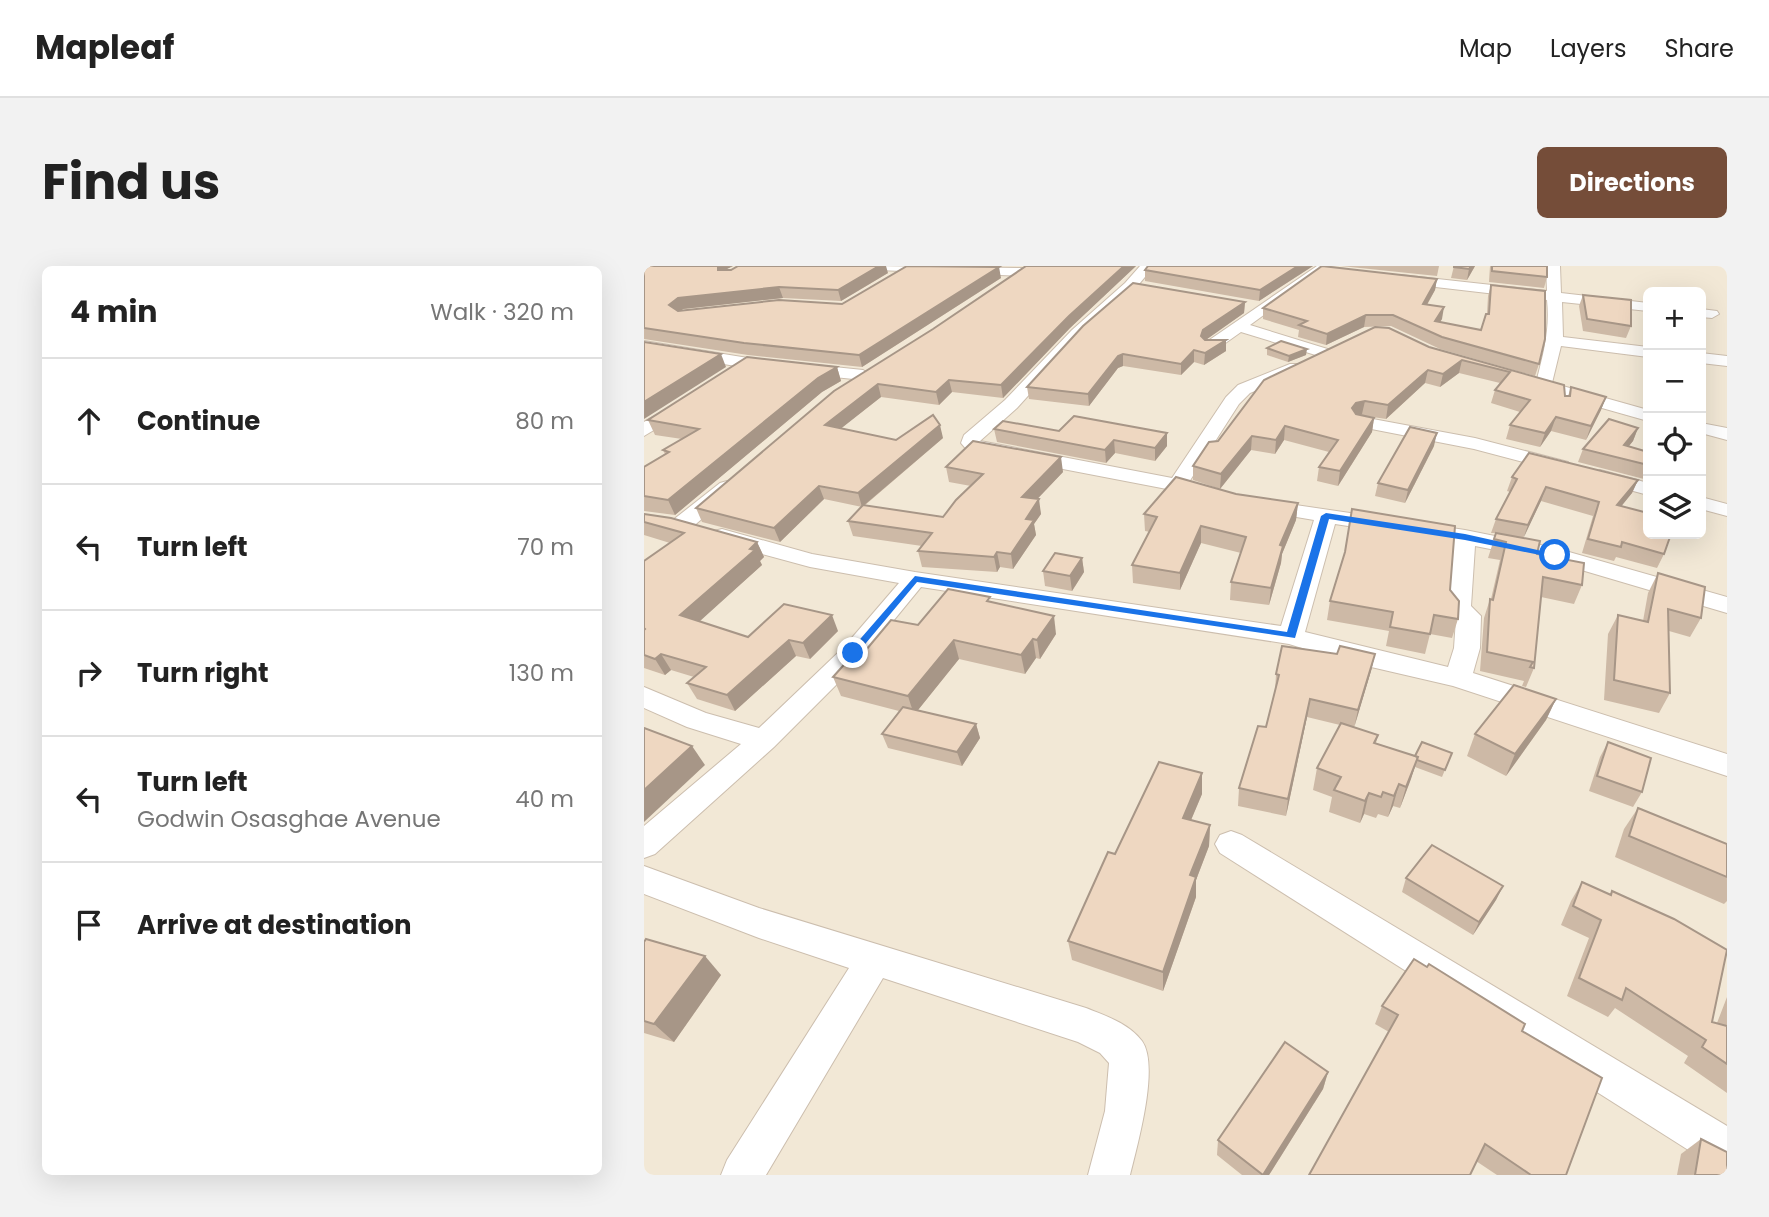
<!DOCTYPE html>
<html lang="en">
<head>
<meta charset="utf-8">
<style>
	:root { --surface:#fff; --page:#f2f2f2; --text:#222; --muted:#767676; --line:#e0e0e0; --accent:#754d39 }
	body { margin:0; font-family:Poppins,sans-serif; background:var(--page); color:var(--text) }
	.controls { position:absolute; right:21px; top:21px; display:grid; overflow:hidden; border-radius:10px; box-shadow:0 7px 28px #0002 }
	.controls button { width:63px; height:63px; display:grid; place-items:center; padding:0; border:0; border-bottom:2px solid var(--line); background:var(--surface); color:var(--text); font:35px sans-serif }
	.stop { position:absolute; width:21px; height:21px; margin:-16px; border:5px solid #1a73e8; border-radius:50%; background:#fff }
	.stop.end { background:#1a73e8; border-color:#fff; box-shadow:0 2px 7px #0008 }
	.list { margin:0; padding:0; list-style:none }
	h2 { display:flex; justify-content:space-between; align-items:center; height:91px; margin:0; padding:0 28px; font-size:30px }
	h2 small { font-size:23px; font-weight:400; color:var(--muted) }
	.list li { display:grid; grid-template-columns:46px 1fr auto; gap:21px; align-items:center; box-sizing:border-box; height:126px; padding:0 28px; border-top:2px solid var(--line) }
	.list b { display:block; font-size:26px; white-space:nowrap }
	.list p { margin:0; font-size:23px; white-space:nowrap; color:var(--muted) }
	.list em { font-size:23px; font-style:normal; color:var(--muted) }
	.icon { flex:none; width:38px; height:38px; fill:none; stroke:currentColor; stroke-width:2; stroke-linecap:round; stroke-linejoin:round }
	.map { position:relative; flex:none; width:1083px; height:909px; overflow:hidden; border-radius:10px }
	header { display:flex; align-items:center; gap:42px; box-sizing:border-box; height:98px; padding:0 35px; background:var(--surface); border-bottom:2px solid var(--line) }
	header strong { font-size:33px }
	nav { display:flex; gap:38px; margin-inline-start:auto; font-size:24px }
	.intro { display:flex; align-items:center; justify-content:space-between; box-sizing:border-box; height:168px; padding:0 42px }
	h1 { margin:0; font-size:49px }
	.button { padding:18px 32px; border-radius:10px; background:var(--accent); color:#fff; font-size:24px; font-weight:700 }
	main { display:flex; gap:42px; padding:0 42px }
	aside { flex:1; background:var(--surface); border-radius:10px; box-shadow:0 7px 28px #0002 }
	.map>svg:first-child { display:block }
	.residential { fill:#f2e8d6; fill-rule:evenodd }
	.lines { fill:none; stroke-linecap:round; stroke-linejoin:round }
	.minor-casing { stroke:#ccbeae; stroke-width:2 }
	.minor { fill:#fff; fill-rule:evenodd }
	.wall { fill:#cdb9a6 }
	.shaded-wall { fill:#a79687 }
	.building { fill:#eed7c1; stroke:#a79687; stroke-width:2 }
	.route { fill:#1a73e8 }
</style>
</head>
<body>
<header>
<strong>Mapleaf</strong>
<nav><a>Map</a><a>Layers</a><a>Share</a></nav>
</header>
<div class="intro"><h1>Find us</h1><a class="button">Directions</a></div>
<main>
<aside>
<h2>4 min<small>Walk · 320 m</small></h2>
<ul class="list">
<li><svg class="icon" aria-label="ahead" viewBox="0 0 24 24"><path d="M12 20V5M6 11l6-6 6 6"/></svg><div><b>Continue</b></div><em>80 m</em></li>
<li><svg class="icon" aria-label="left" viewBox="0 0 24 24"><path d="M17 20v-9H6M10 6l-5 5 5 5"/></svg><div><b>Turn left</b></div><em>70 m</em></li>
<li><svg class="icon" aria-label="right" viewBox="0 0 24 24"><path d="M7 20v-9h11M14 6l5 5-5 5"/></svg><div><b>Turn right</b></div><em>130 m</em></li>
<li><svg class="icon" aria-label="left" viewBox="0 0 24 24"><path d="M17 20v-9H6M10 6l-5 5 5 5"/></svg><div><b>Turn left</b><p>Godwin Osasghae Avenue</p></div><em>40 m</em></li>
<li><svg class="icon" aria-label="arrive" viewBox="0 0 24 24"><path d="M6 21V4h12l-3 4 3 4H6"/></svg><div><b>Arrive at destination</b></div></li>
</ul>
</aside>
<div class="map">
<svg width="1083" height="909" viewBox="0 0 1083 909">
	<rect width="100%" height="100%" fill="#fbf5e7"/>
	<!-- residential -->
	<path class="residential" d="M0 0H1083V909H0ZM1004 26H1057V268H1004Z"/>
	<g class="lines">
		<defs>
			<g id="minor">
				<polygon points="227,0 378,2 385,6 378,10 234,4"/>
				<polygon points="496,0 510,0 491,23 438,70 373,142 336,175 528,212 582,131 594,119 646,98 658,98 660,102 658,106 606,127 595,138 545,216 568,225 571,229 568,233 561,235 528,224 330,186 323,184 317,177 320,169 361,134 428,64 481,17"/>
				<polygon points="673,0 702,3 709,7 702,11 676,8 606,59 690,85 692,88 690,91 678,91 597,66 573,83 561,83 559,80 561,77"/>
				<path d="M902 0H916L917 27 1004 37V45L918 36 919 71 1004 81V91L917 80 908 117 1004 144V155L880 120 877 116 880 112 893 113C900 86 906 62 903 34L757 17 750 13 757 9 903 25Z"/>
				<polygon points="1057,43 1073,45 1075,48 1068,52 1057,51"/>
				<polygon points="0,75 104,92 219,104 227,109 219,114 104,102 0,85"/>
				<polygon points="1057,87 1083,90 1083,100 1057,97"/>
				<polygon points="37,135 43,136 46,140 43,144 0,170 0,156"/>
				<polygon points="718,151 831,172 924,196 927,200 924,204 917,206 830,183 712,160 709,156 712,152"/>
				<polygon points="1057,157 1083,162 1083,174 1057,167"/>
				<polygon points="956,204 1004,217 1004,229 949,214 946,210 949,206"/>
				<polygon points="83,215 90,217 93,221 90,225 45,264 29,264 26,259 29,254 76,217"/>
				<polygon points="1057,231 1083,238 1083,250 1057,243"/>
				<path d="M618 234 821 264 911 282 1083 331V347L907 295 831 280 827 340 837 350 836 382 829 407 1083 488V510L809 420 697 394 645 378 277 321 218 393 130 481 11 588 0 592V560L97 478 43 461 0 442V421L62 447 115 462 200 381 255 317 166 301 70 275 67 270 70 265 78 263 168 288 271 306 637 360 670 254 611 244 607 240 611 236ZM691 258 809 276 803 343 812 353 810 382 804 401 661 366Z"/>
				<polygon points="587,565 598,569 1083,860 1083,905 1068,899 576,587 571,578 576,569"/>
				<path d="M0 600 115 642 442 742C462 750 484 757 498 775 516 800 493 880 486 909H444L461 845 465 797 456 787 434 776 239 712 122 909H77L83 894 205 702 115 672 0 628Z"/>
			</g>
		</defs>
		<!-- minor casing -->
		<use href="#minor" class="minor-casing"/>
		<!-- minor -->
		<use href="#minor" class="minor"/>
	</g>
	<!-- wall -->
	<g class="wall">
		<polygon points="0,0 89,0 80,4 244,7 197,35 139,32 39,43 37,45 198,38 357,12 218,101 104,89 0,73"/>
		<polygon points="382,0 492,0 426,62 359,132 308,126 295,139 237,131 197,162 252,174 299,172 220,240 299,251 327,220 305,216 302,201 419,206 393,233 397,248 390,258 392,269 369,303 356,301 353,306 278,301 274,285 278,280 209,270 204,255 218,241 180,233 136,276 58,256 52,242 289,63"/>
		<polygon points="669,0 615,35 501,15 501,4"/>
		<polygon points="697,0 795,0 793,10"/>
		<polygon points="810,0 831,0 823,14 807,12"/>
		<polygon points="846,0 903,0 903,11 900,22 845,16"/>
		<polygon points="793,13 791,24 783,39 798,53 795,56 837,64 843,48 844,30 847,19 895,98 891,110 796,83 747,60 720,61 682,79 654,71 655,64 619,53 619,42"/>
		<polygon points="939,29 987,60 982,72 939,65 935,40"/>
		<polygon points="601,36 600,47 561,74 582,74 582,85 560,99 550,96 537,109 479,100 474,102 445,140 385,133 383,121"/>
		<polygon points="785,81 920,119 921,130 924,130 927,121 962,131 957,144 942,174 907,165 896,181 862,173 866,159 876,146 847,137 851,124 856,117 815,107 796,121 781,117 742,153 716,149 730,152 728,166 694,220 673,215 675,201 685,186 640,174 631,188 607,184 576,223 549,214 549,200 574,175"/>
		<polygon points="623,82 662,89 644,96 623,89"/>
		<polygon points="193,101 197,115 178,126 31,249 0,245 0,201 21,188 19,184 38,173 11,169 4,154"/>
		<polygon points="994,162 989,175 985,180 1004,186 1004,208 1000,213 934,196 939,183"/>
		<polygon points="350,163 523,167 523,180 511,195 471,187 462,197 353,176"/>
		<polygon points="790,180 761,237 731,230 734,217"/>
		<polygon points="868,211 994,214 988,227 977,240 1020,288 1013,302 972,291 970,295 938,287 949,250 897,235 879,272 893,288 938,319 930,338 897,331 890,402 882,421 878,420 880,415 836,405 840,352 846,333 847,333 856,294 844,292 852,267 847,267 852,253 866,226 863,225"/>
		<polygon points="592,228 654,237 652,254 638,288 637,297 625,339 586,334 587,316 597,287 557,277 536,324 489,317 488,299 506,266 501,265 500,248"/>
		<polygon points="0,248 113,276 120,291 116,295 118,299 55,355 104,371 194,365 166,393 152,390 91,445 53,433 43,417 50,411 27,404 21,409 0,402 0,295 26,277 0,269"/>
		<polygon points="438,292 440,306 428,325 401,320 399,305"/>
		<polygon points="1014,307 1057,352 1046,371 1025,365 1026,427 1015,447 960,434 964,368 974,349 999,355 1004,327"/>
		<polygon points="806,324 814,353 808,372 786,368 781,388 742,380 745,365 683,354 686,335"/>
		<polygon points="347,336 412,368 396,393 392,392 381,408 315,393 274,444 332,458 336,472 318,500 244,482 238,468 255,445 197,430 189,411 222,384 274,359"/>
		<polygon points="693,388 731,388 727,405 710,461 734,469 732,477 771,490 808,487 798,511 771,501 756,542 749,540 744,551 734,548 732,552 720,548 716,557 685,546 688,531 669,524 673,502 696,459 663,451 642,550 594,540 595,522 622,461 631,426 632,408"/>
		<polygon points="912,433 902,454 862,510 823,490 831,468"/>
		<polygon points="964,476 998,526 989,541 945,525 956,491"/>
		<polygon points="558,507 558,528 547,554 566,559 565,580 552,614 552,631 519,725 428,694 424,675 471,588"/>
		<polygon points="994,542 1083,578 1083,635 1080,638 971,591 980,563"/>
		<polygon points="762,612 859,620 852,634 829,669 758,626"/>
		<polygon points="938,616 966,628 968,625 1068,756 1073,757 1083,731 1083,827 1040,797 1044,790 971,742 964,751 923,730 945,672 917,659 927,635"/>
		<polygon points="0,676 77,709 30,776 0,767"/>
		<polygon points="738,740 878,765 922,909 853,909 832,895 745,766 731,758"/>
		<polygon points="684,806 679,823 625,909 598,909 573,889 574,874"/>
		<polygon points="1057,873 1083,909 1033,909 1037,888"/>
	</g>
	<!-- shaded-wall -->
	<g class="shaded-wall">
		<polygon points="74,0 89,0 79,5 74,4"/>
		<polygon points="235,0 242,0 244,7 197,35 194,24"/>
		<polygon points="480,0 492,0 426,62 359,132 357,119 425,50"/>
		<polygon points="654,0 669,0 615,35 616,24"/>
		<polygon points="827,0 831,0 823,14 825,3"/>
		<polygon points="355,1 357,12 218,101 215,89"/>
		<polygon points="793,13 791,24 777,49 779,38"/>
		<polygon points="135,21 139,32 39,43 30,51 25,39 34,32"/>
		<polygon points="601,36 600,47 559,76 557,70 559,64"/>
		<polygon points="800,41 798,53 789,67 791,55"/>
		<polygon points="722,49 720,61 682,79 683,68"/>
		<polygon points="582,74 582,85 560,99 561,87"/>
		<polygon points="663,83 662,89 644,96 645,90"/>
		<polygon points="550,84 550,96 537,109 537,98"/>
		<polygon points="77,88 82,101 0,153 0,136"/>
		<polygon points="479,88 479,100 474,102 445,140 444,128 474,90"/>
		<polygon points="818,94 815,107 796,121 799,108"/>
		<polygon points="193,101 197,115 178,126 31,249 24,234 174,112"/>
		<polygon points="784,104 781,117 742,153 744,139"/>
		<polygon points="305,114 308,126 295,139 292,126"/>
		<polygon points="234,118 237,131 185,172 181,159"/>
		<polygon points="962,131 957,144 942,174 947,160"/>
		<polygon points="721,135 718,148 710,150 708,142 712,137"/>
		<polygon points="912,151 907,165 896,181 901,167"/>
		<polygon points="730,152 728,166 694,220 696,205"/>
		<polygon points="296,159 299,172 218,241 214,227"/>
		<polygon points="641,160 640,174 631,188 632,174"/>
		<polygon points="994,162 989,175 975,192 980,179"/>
		<polygon points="523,167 523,180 511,195 511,182"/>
		<polygon points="793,167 790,180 761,237 764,224"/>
		<polygon points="608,170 607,184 576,223 577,208"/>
		<polygon points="470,174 471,187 462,197 461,184"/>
		<polygon points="417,191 419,206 381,246 378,231"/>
		<polygon points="994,214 988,227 967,253 973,239"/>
		<polygon points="175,220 180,233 136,276 130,262"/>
		<polygon points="902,221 897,235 879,273 884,259"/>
		<polygon points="395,233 397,248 390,258 392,269 369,303 367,288 382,253"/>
		<polygon points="654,237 652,254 638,288 637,297 625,339 627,322 636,279"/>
		<polygon points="557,260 557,277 536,324 536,307"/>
		<polygon points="113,276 120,291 116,295 118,299 45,365 36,349"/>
		<polygon points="353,286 356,301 353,306 350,291"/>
		<polygon points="438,292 440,306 428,325 426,310"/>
		<polygon points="188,349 194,365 166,393 159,377"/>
		<polygon points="410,350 412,368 396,393 393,374"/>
		<polygon points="389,373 392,392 381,408 377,389"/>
		<polygon points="145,374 152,390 91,445 83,429"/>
		<polygon points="310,374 315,393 270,449 264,430"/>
		<polygon points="17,388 27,404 21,409 11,393"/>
		<polygon points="731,388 727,405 710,462 714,444"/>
		<polygon points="666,433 663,451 642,550 644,533"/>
		<polygon points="912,433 902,454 862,510 871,488"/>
		<polygon points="332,458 336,472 318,500 313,486"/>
		<polygon points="48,480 61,499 0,556 0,524"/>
		<polygon points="774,491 767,513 756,542 762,521"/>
		<polygon points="558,507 558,528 539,573 539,552"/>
		<polygon points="755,518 749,540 744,551 750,530"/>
		<polygon points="725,527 720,548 716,557 721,535"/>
		<polygon points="566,559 565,580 552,614 552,631 519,725 519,706 546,609"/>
		<polygon points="859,620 852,634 829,669 835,656"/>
		<polygon points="61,690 77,709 30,776 10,758"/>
		<polygon points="684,806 679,823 625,909 619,909"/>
	</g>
	<!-- building -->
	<g class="building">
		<polygon points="0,0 74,0 74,4 87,4 94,0 235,0 194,24 135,21 34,32 25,39 34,45 135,34 198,38 263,0 355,1 215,89 100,77 0,62"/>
		<polygon points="382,0 480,0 425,50 357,119 305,114 292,126 234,118 181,159 252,174 289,149 296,159 214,227 175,220 130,262 52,242 190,125 289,63"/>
		<polygon points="504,0 654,0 616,24 501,4"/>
		<polygon points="678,0 793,13 779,38 800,41 791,55 837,64 842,48 845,48 847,19 901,25 901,73 895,98 798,71 749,49 722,49 683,68 655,59 663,55 619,42"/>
		<polygon points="810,0 827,0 825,3 810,1"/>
		<polygon points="848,0 903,0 903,11 848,5"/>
		<polygon points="489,17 601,36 559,64 557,70 561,74 582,74 561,87 550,84 537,98 479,88 474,90 444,128 383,121 439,60"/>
		<polygon points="939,29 987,34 987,60 943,53"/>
		<polygon points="731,61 745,62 785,81 920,119 921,130 926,130 927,121 962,131 947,160 912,151 901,167 866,159 886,134 851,124 866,106 818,94 799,108 784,104 744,139 721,135 712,137 708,142 712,148 730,152 696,205 675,201 694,174 641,160 632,174 608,170 577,208 549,200 565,176 574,175 620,114"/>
		<polygon points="637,75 663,83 645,90 623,82"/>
		<polygon points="0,76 77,88 0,136"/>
		<polygon points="103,91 193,101 174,112 24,234 0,230 0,201 25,186 19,184 55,163 4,154"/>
		<polygon points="430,150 523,167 511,182 470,174 461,184 350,163 359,155 415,165"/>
		<polygon points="965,153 994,162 980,179 1004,186 1004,199 939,183"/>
		<polygon points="766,161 793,167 764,224 734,217"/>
		<polygon points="329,175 417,191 378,231 395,233 382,253 390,254 367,288 353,286 350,291 274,285 288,267 204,255 219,239 299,251 312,234 339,208 302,201"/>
		<polygon points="885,187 994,214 973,239 1004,247 1004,268 1027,268 1020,288 978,276 977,281 944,273 955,236 902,221 884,259 852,253 873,213 868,211"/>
		<polygon points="532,211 592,228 654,237 636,279 639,280 627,322 587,316 602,271 557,260 536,307 488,299 513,251 500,248"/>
		<polygon points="708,243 811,260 806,324 815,335 814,353 790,349 786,368 746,361 749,346 686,335 701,286"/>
		<polygon points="0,248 27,252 113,276 106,283 111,284 36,349 104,371 140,338 188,349 159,377 145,374 83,429 43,417 62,401 17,388 11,393 0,389 0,364 1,363 0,362 0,295 40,267 0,256"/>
		<polygon points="852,267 896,275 893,288 940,297 938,319 899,311 890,402 886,401 889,396 843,386 846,333 849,334 862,276 850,273"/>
		<polygon points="411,287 438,292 426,310 399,305"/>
		<polygon points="1014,307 1061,321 1057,352 1024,343 1026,427 970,414 974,349 1004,356"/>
		<polygon points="304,323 346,331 343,335 410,350 393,374 389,373 377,389 310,374 264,430 189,411 215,382 222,384 247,354 274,359"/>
		<polygon points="638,380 693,388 696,380 731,388 714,444 666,433 644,533 595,522 614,460 622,461 635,409 632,408"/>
		<polygon points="870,419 912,433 871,488 831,468"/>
		<polygon points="259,441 332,458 313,486 238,468"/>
		<polygon points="697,457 734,469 730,477 774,491 762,521 755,518 750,530 739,526 737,531 725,527 721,535 690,524 697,511 673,502"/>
		<polygon points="0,462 48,480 0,524"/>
		<polygon points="778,476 808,487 801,504 773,494 774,491 771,490"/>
		<polygon points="964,476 1007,492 998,526 953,510"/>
		<polygon points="515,496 558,507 539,552 566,559 546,609 552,611 519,706 424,675 464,586 471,588"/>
		<polygon points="994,542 1083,578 1083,611 985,570"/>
		<polygon points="788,579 859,620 835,656 762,612"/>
		<polygon points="938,616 967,629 968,625 1030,653 1083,684 1068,756 1083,760 1083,798 1058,781 1062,774 982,722 978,734 935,712 957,654 929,640"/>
		<polygon points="2,673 61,690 10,758 0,755 0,676"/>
		<polygon points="770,693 783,701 785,698 881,758 878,765 958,812 922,909 887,909 841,878 826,909 665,909 754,749 738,740"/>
		<polygon points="641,776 684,806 619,909 574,874"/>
		<polygon points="1057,873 1083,886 1083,909 1051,909"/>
	</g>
	<!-- route -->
	<polygon class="route" points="682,247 821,268 916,289 911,292 821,274 685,253 651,372 273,316 212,389 204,387 271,310 643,366 677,250"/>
</svg>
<div class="controls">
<button>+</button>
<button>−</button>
<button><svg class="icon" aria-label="locate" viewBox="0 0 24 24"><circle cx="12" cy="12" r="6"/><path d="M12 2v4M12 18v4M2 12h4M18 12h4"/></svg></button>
<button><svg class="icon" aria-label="layers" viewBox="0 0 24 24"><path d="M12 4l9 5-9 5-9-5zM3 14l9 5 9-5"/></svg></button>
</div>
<div class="stop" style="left:911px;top:289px"></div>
<div class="stop end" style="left:209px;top:387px"></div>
</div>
</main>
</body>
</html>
